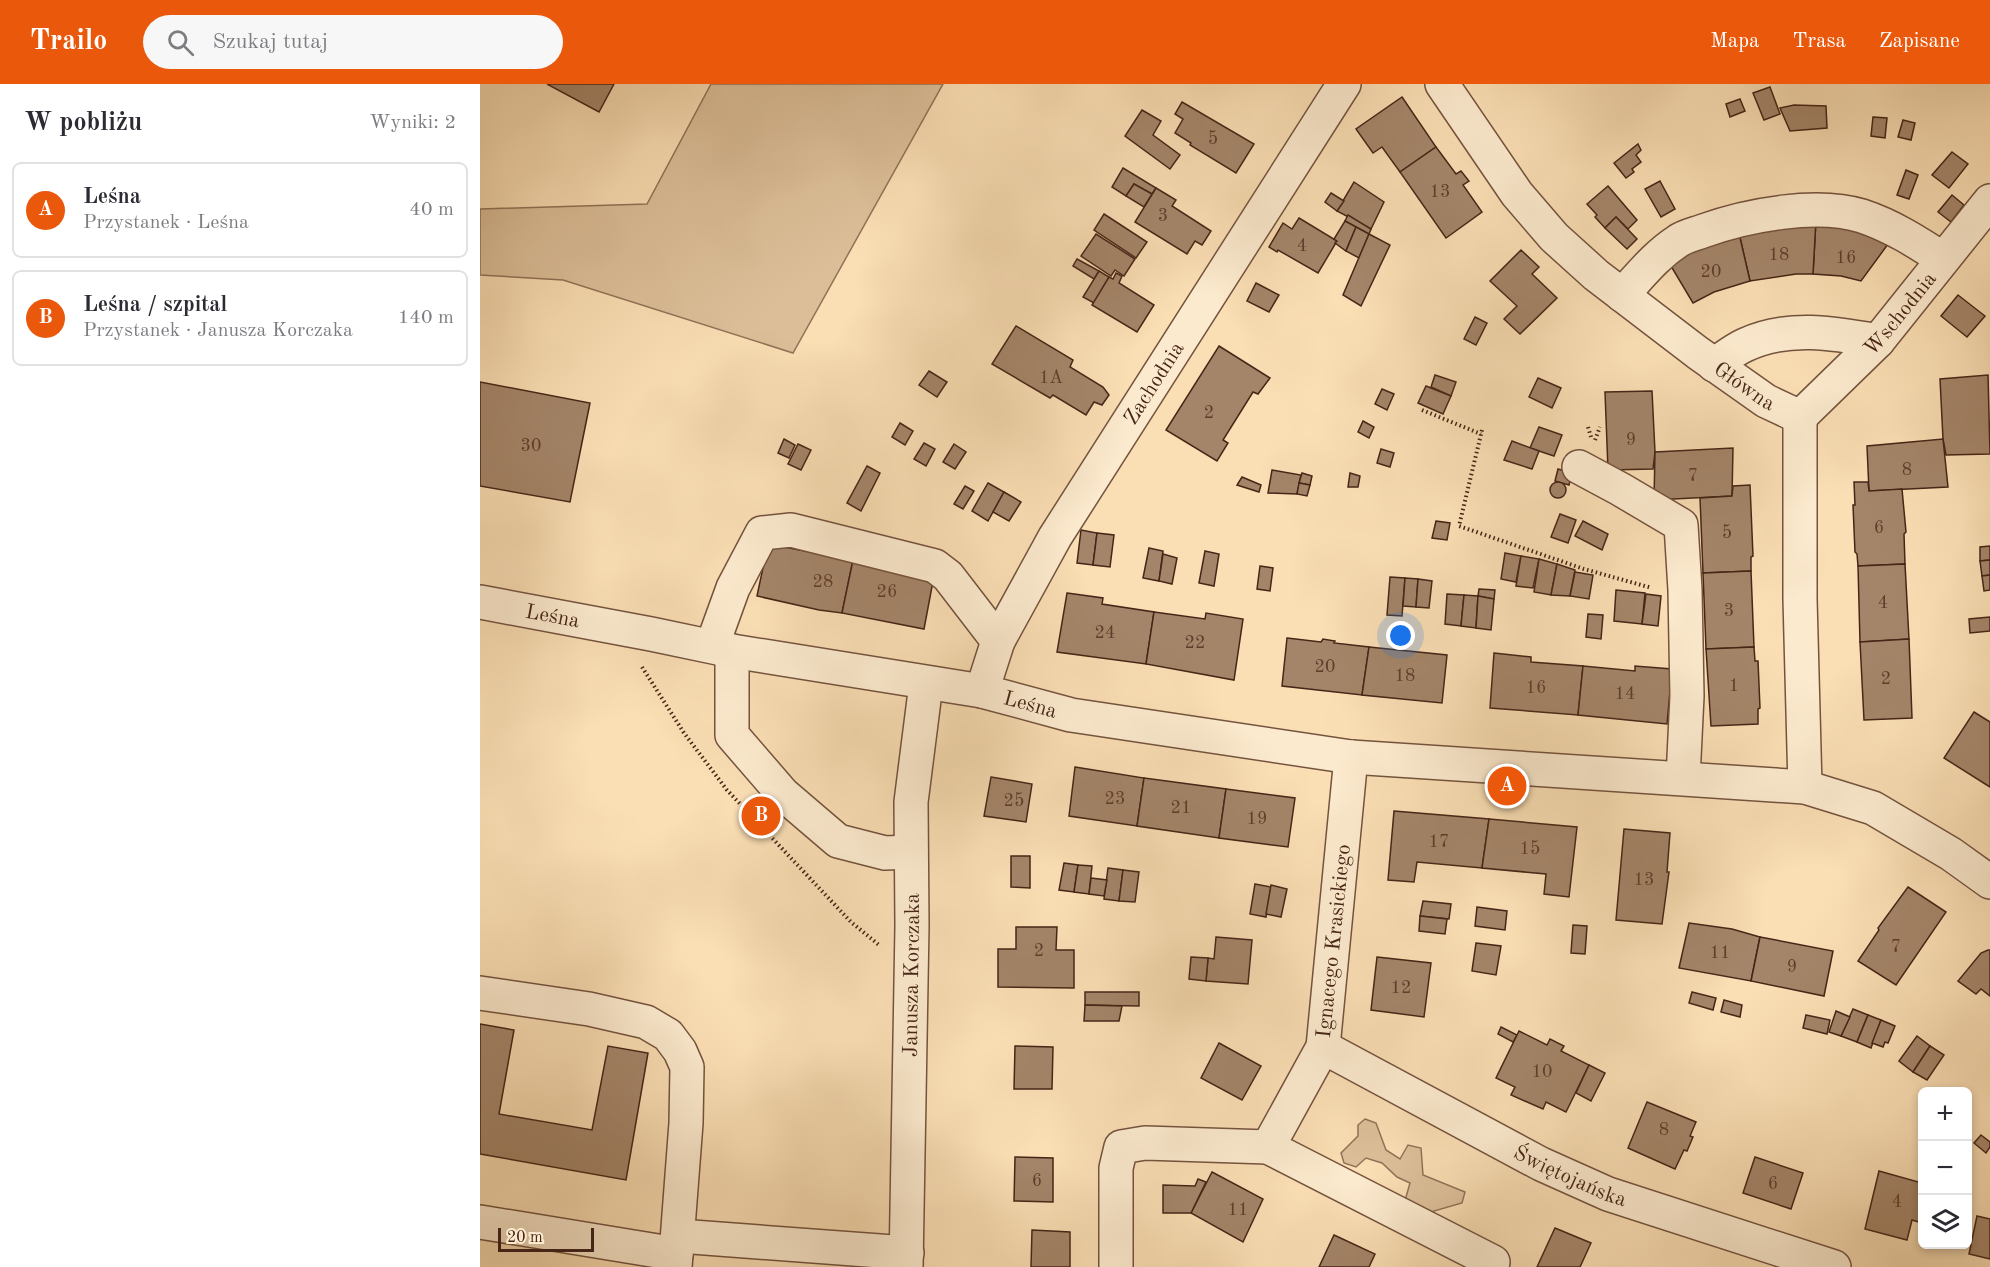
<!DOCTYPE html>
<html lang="pl">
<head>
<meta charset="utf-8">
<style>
	:root { --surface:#fff; --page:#f7f7f7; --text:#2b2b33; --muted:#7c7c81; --line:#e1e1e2; --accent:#ea580c }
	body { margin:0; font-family:"Old Standard TT",serif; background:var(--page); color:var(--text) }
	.controls { position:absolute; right:18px; bottom:18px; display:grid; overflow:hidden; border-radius:9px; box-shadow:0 3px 9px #0003 }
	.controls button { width:54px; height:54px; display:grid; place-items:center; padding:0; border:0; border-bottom:2px solid var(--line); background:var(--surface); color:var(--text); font:30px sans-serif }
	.scale { position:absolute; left:18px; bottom:15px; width:96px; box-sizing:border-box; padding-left:6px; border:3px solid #472517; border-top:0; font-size:16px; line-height:21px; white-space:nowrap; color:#472517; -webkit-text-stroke:4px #fceace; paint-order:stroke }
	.you { position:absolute; left:921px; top:552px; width:21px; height:21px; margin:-15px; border:4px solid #fff; border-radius:50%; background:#1a73e8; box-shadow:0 0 0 9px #1a73e833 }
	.badge { display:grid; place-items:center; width:39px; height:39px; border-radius:50%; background:var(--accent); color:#fff; font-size:20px; font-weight:700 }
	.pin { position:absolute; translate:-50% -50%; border:3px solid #fff; box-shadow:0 2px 6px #0006 }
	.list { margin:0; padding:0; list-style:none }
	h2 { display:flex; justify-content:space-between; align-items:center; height:78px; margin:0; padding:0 24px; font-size:26px }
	h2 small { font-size:20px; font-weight:400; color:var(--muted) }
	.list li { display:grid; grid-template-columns:39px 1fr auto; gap:18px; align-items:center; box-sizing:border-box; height:96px; margin:0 12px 12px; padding:0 12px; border:2px solid var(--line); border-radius:9px }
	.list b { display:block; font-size:22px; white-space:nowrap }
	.list p { margin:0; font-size:20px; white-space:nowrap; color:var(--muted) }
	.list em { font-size:20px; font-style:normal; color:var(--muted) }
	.icon { flex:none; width:33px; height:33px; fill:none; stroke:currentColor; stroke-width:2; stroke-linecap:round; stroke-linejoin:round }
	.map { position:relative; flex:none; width:1510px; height:1183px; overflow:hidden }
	header { display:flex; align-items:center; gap:36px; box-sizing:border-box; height:84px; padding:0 30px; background:var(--accent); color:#fff }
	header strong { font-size:28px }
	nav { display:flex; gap:33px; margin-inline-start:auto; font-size:21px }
	.search { width:420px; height:54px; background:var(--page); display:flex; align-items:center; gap:15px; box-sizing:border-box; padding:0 21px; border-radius:33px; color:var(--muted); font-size:22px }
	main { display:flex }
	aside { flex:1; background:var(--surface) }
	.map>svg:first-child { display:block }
	.green { fill:#dcbf99; stroke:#927258; stroke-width:1.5 }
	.building { fill:#a48569; stroke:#472517; stroke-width:1.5 }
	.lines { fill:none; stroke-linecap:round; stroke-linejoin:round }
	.minor-casing { stroke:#74533e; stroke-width:36 }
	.path { stroke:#472517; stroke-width:4; stroke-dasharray:1.5 3; stroke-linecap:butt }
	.minor { stroke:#fceace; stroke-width:33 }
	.labels { text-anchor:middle; stroke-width:6; stroke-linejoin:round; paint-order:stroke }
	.number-label { font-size:18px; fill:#5e3d2c }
	.street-label { font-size:21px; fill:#472517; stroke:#fceace }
</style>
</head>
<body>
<header>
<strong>Trailo</strong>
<div class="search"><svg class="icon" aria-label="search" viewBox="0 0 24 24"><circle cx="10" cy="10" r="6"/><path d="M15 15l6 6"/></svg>Szukaj tutaj</div>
<nav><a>Mapa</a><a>Trasa</a><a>Zapisane</a></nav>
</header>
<main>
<aside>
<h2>W pobliżu<small>Wyniki: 2</small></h2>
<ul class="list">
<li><span class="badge">A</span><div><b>Leśna</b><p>Przystanek · Leśna</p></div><em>40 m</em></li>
<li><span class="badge">B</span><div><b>Leśna / szpital</b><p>Przystanek · Janusza Korczaka</p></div><em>140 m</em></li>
</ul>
</aside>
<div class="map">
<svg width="1510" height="1183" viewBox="0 0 1510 1183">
	<rect width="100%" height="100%" fill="#fadeb4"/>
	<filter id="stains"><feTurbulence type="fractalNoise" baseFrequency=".00333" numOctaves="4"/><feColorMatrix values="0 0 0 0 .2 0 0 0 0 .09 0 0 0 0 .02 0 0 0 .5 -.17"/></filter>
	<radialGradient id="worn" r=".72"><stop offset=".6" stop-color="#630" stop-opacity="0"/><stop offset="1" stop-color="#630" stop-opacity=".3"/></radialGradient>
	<!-- green -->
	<g class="green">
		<polygon points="231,0 463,0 313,269 83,196 0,191 0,125 167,120"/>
		<polygon points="885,1035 896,1039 906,1066 920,1075 928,1061 941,1064 943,1091 985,1108 982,1119 944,1130 927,1122 926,1113 930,1099 917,1093 902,1079 886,1074 876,1083 864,1079 861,1069 878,1052 878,1041"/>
	</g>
	<!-- building -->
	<g class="building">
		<polygon points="67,0 134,0 119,28"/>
		<polygon points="1290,3 1300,30 1284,36 1273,9"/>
		<polygon points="922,13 956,63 920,88 902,63 893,69 876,45"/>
		<polygon points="1260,15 1265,27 1250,33 1246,20"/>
		<polygon points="702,18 774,60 756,89 710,61 711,59 695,49 703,35 695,30"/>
		<polygon points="1314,21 1346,22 1347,44 1310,47 1300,24"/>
		<polygon points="662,26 681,37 673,51 700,71 690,85 645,52"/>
		<polygon points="1393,33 1407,34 1405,54 1391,52"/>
		<polygon points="1423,36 1435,39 1431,56 1418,53"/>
		<polygon points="1158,60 1161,66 1156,71 1161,78 1152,85 1154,88 1146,94 1134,79"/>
		<polygon points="956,63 976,90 981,87 989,97 983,101 1002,128 966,154 920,88"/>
		<polygon points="1472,68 1488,80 1469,104 1452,91"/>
		<polygon points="643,84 676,104 672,110 654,100 646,112 632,103"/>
		<polygon points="1426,86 1438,91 1429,115 1417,111"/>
		<polygon points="1180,97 1195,125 1181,133 1165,105"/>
		<polygon points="874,98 904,118 891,145 857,127"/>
		<polygon points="654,100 672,110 664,123 646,112"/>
		<polygon points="1128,102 1157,136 1148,145 1136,133 1125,144 1115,133 1117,131 1107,120"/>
		<polygon points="676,104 696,116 692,122 731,147 722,161 715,157 707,170 655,138"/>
		<polygon points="851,109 864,117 857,127 845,118"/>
		<polygon points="1472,111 1484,121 1471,138 1458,128"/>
		<polygon points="624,130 667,158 656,174 614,146"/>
		<polygon points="868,131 891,145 889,150 865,137"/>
		<polygon points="1136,133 1157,155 1147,165 1125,144"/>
		<polygon points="819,134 857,157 838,189 798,166 797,168 789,163 803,139 812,145"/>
		<polygon points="1336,136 1411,156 1381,197 1361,192 1333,190"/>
		<polygon points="1336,136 1333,190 1316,190 1270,197 1258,145"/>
		<polygon points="865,137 876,143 866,167 855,159 857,157 854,155"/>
		<polygon points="876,143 889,150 879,174 866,167"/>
		<polygon points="1258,145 1270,197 1234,208 1213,219 1188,177"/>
		<polygon points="616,150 655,175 644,192 635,186 631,192 601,172"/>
		<polygon points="889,150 910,161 881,222 863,211"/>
		<polygon points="1041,166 1059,183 1052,190 1077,214 1040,250 1024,235 1037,222 1010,197"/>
		<polygon points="597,175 619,187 614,195 593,182"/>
		<polygon points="619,187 629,193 614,219 603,213"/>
		<polygon points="636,189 642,192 639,199 674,221 657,248 612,221 629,193 633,195"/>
		<polygon points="776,199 799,211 789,228 767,217"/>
		<polygon points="1478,211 1505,232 1487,253 1461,232"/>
		<polygon points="995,233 1007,239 996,261 984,255"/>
		<polygon points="536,242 593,276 590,283 623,303 629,311 622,321 614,318 606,331 573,311 570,314 512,280"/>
		<polygon points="739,262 790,294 778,310 773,308 743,356 748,359 737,377 686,346"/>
		<polygon points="449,287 467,298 457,313 439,301"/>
		<polygon points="955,291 976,298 971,312 951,303"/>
		<polygon points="1508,291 1510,370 1466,371 1463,355 1460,295"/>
		<polygon points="1058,294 1081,304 1072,324 1049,313"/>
		<polygon points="0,298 110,319 90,418 0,402"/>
		<polygon points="946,302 971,312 963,330 938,319"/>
		<polygon points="902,305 914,310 907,326 895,320"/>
		<polygon points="1172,307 1175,368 1173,385 1128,386 1125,308"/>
		<polygon points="883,337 894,343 889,354 878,348"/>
		<polygon points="420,339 433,347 425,361 412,353"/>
		<polygon points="1059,343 1082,351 1074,372 1050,364"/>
		<polygon points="304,355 315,361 309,374 298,369"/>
		<polygon points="1463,355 1468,403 1389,407 1387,362"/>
		<polygon points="1032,357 1059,367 1052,385 1024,376"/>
		<polygon points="444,359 455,365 446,382 434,375"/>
		<polygon points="318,360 331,366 321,386 308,380"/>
		<polygon points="474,360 486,368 475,385 463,378"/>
		<polygon points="1253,364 1252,412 1174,416 1175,368"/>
		<polygon points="901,365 914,369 910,383 897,379"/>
		<polygon points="387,382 400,389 381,427 367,419"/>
		<polygon points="1078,385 1092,389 1089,401 1075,397"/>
		<polygon points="792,386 821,391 817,410 788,409"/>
		<polygon points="822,389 832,392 830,401 819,399"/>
		<polygon points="870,389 880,392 878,403 868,403"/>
		<polygon points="762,393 781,401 779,408 757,401"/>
		<circle cx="1078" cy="406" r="8"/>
		<polygon points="1374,398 1388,398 1389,407 1422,405 1426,448 1424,450 1425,480 1378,482 1377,470 1375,468 1373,421 1375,421"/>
		<polygon points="508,399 524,408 508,437 492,427"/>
		<polygon points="819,399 830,401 827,412 817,410"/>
		<polygon points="1270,401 1273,472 1271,473 1271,487 1223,489 1220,414 1252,412 1253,402"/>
		<polygon points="485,402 494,407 483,425 474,420"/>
		<polygon points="524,408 541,418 529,437 513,428"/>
		<polygon points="1080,430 1096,436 1088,459 1071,453"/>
		<polygon points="956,437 970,439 967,456 952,454"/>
		<polygon points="1103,437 1128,450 1122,466 1095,452"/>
		<polygon points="601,446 617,449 613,481 597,479"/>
		<polygon points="617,449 634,451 630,483 613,481"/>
		<polygon points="288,460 373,476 362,529 339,526 277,512"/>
		<polygon points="1510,462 1510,476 1500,477 1500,463"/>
		<polygon points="669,464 683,467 679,497 663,494"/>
		<polygon points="725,467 739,470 734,502 719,499"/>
		<polygon points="1025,469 1041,472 1036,498 1021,495"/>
		<polygon points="683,470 697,474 692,500 679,497"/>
		<polygon points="1041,472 1059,475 1053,504 1036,502"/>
		<polygon points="1059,475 1077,480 1071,511 1054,508"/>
		<polygon points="373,476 454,492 444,545 362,529"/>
		<polygon points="1510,476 1510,491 1502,492 1500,477"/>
		<polygon points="1077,480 1095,486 1090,512 1071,511"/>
		<polygon points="1425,480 1429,555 1380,558 1378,482"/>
		<polygon points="780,482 793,484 790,507 777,505"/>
		<polygon points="1271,487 1274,563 1226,565 1223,489"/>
		<polygon points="1095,488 1113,491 1109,515 1090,512"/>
		<polygon points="1510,491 1510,506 1504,507 1502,492"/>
		<polygon points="910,493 925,494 922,532 907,531"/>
		<polygon points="925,494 938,495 936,523 923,522"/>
		<polygon points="938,495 952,497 949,524 936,523"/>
		<polygon points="999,505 1015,506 1014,515 998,512"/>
		<polygon points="1136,506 1165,509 1162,540 1134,537"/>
		<polygon points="587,509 623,514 622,520 674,528 666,580 577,568"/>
		<polygon points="967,510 984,511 981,542 965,540"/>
		<polygon points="1166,510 1181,512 1178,542 1162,540"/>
		<polygon points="984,511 998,512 996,544 981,542"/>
		<polygon points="998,512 1014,515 1011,546 996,544"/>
		<polygon points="674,528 725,535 726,529 763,535 754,596 666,580"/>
		<polygon points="1108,530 1123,531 1121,555 1106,553"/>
		<polygon points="1510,533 1510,547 1490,549 1489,535"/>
		<polygon points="807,554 841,558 843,555 855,557 854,559 889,563 882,611 802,602"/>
		<polygon points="1429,555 1432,634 1384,636 1380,558"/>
		<polygon points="889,563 967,571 962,619 882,611"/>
		<polygon points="1274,563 1275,577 1278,577 1280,624 1278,625 1278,640 1231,642 1226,565"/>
		<polygon points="1014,569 1051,573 1051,578 1103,582 1098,631 1010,624"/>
		<polygon points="1103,582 1155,587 1155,582 1192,585 1187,640 1098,631"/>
		<polygon points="1494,628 1510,638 1510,703 1464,674"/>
		<polygon points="595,683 664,694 657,742 589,732"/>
		<polygon points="511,693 552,700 546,738 504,732"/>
		<polygon points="664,694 746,705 739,754 657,742"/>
		<polygon points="746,705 815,714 808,763 739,754"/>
		<polygon points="914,727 1009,735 1002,784 937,778 934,798 908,796"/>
		<polygon points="1009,735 1097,743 1089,813 1064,810 1066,790 1002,784"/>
		<polygon points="1144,745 1190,749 1187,788 1189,788 1182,840 1136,836"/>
		<polygon points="531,772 550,772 550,804 531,803"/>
		<polygon points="584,779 598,781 594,808 579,806"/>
		<polygon points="598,781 612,782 609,810 594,808"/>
		<polygon points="628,784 643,786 639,817 624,815"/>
		<polygon points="643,786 659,788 655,818 639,817"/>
		<polygon points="611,794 627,796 624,812 609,810"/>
		<polygon points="775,800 791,803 786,833 770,830"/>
		<polygon points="791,801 807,805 801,833 786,830"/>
		<polygon points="1428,803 1466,828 1416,901 1378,877 1399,846 1398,844"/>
		<polygon points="943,817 971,820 969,835 940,832"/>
		<polygon points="997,823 1027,827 1025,846 995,842"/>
		<polygon points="940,832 967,835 965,850 939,847"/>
		<polygon points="1209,839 1252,845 1280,853 1271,897 1199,884"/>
		<polygon points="1093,841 1107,842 1105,870 1091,869"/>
		<polygon points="536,843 577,843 576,866 594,866 594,904 518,903 518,865 536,865"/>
		<polygon points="736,853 772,856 768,900 726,897 728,874 734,875"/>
		<polygon points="1280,853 1353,867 1344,912 1271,897"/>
		<polygon points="996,859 1021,862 1016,891 992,887"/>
		<polygon points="1508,866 1510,866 1510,912 1501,905 1496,910 1478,897 1501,869"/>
		<polygon points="711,873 728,874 726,897 709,895"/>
		<polygon points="897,873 951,879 944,933 891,926"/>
		<polygon points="605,908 659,908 659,922 605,921"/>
		<polygon points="1212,908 1236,914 1233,926 1209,919"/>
		<polygon points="1244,916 1262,921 1260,933 1241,928"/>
		<polygon points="605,921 642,922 639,937 604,937"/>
		<polygon points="1373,925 1388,931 1377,958 1361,952"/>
		<polygon points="1356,927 1370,933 1361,952 1349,948"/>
		<polygon points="1326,931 1350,936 1347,950 1323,944"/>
		<polygon points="1388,931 1401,936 1391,964 1377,958"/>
		<polygon points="1401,936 1415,942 1408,959 1405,958 1403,963 1392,959"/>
		<polygon points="0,940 34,946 19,1030 112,1046 128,962 168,969 146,1096 0,1070"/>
		<polygon points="1021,943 1037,951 1033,958 1018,950"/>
		<polygon points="1039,947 1067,961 1070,955 1084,962 1081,967 1109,981 1086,1028 1066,1018 1063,1025 1031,1011 1035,1003 1016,994"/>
		<polygon points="1437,952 1450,962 1433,988 1419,977"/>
		<polygon points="739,959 781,982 762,1016 721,994"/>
		<polygon points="535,962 573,963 572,1005 534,1005"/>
		<polygon points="1450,962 1464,971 1447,996 1433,988"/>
		<polygon points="1109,981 1125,989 1111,1017 1096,1009"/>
		<polygon points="1167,1018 1216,1038 1210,1052 1213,1053 1207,1067 1204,1066 1195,1085 1148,1064"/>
		<polygon points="1501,1051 1510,1058 1510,1063 1506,1069 1494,1059"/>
		<polygon points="535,1073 573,1074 573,1118 534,1117"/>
		<polygon points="1275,1073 1323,1089 1311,1125 1263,1109"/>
		<polygon points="1399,1087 1442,1099 1442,1139 1432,1136 1427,1156 1385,1145"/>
		<polygon points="732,1088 783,1115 763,1158 711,1129"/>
		<polygon points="718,1095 726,1098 711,1129 683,1129 683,1101 715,1102"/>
		<polygon points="1497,1132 1510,1135 1510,1175 1489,1170"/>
		<polygon points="1075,1144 1111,1159 1100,1183 1057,1183"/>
		<polygon points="552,1146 590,1148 590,1183 551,1183"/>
		<polygon points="854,1151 895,1170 889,1183 839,1183"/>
	</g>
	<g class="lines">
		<defs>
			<g id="minor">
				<path id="s1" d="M962 0 1037 110 1074 153 1116 191 1218 269 1286 317 1320 333"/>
				<path d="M1142 211C1160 192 1175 172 1198 157 1205 152 1215 150 1223 147 1267 131 1337 118 1382 132 1412 142 1437 158 1463 175"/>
				<path d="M1234 281C1244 274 1254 266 1265 261 1307 241 1354 249 1398 257"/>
				<polyline points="1320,333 1320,515 1325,703"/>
				<path id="s2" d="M1320 333 1398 257 1510 117"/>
				<polyline points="1099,383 1140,405 1201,441 1205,506 1207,612 1203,694"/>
				<path id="s3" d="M0 518 171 550 252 567 502 607 591 631 871 673 1325 703 1393 724 1471 770 1510 798"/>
				<polyline points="232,562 253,504 282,449 311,446 455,482 468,492 518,557"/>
				<polyline points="252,567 252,651 303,710 358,757 405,769 430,768"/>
				<path id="s4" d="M502 607 518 557 575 453 864 0"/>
				<polyline points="871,673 843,963 788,1063 1013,1178"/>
				<polyline points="0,909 109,925 166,938 188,951 200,967 207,983 206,1039 195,1183"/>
				<path id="s5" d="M843 963 1061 1080 1128 1110 1354 1183"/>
				<polyline points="0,1138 196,1170"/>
				<polyline points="199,1152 427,1169"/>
				<path id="s6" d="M426 1183 432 842 431 718 446 600"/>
				<polyline points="636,1183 636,1084 641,1063 665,1059 788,1063"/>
			</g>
		</defs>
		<!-- minor casing -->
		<use href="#minor" class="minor-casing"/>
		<!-- path -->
		<g class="path">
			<polyline points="942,326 1001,350"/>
			<polyline points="1108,343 1111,353"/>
			<polyline points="1002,346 979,442 1104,485 1172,504"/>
			<polyline points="1115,356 1120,343"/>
			<polyline points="162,583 204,649 247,706 371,838 399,861"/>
		</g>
		<!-- minor -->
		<use href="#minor" class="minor"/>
	</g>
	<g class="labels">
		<!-- number labels -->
		<g class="number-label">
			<text x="733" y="60">5</text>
			<text x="960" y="113">13</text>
			<text x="683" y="137">3</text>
			<text x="822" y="167">4</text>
			<text x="1299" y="176">18</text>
			<text x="1366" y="179">16</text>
			<text x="1231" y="193">20</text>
			<text x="571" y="299">1A</text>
			<text x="729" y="334">2</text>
			<text x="1151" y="361">9</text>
			<text x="51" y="367">30</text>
			<text x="1427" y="391">8</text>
			<text x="1213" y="397">7</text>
			<text x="1399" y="449">6</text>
			<text x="1247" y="454">5</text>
			<text x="343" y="503">28</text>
			<text x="407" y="513">26</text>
			<text x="1403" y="524">4</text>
			<text x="1249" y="532">3</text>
			<text x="625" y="554">24</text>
			<text x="715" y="564">22</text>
			<text x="845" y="588">20</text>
			<text x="925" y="597">18</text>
			<text x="1406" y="600">2</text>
			<text x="1254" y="607">1</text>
			<text x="1056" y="609">16</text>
			<text x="1145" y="615">14</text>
			<text x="635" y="720">23</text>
			<text x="534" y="722">25</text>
			<text x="701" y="729">21</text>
			<text x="777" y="740">19</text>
			<text x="959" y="763">17</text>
			<text x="1050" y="770">15</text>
			<text x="1164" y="801">13</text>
			<text x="1416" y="868">7</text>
			<text x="559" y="872">2</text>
			<text x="1240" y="874">11</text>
			<text x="1312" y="888">9</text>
			<text x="921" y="909">12</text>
			<text x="1062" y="993">10</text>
			<text x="1184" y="1051">8</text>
			<text x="557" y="1102">6</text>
			<text x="1293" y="1105">6</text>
			<text x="1417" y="1123">4</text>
			<text x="758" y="1131">11</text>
		</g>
		<!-- street labels -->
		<g class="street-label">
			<text dy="7" stroke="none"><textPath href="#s2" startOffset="144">Wschodnia</textPath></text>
			<text dy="7" stroke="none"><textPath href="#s4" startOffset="354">Zachodnia</textPath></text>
			<text dy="7" stroke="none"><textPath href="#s1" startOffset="432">Główna</textPath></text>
			<text dy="7" stroke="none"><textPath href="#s3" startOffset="74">Leśna</textPath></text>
			<text dy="7" stroke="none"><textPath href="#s3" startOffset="560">Leśna</textPath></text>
			<text transform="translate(853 857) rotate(-84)" y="7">Ignacego Krasickiego</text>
			<text dy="7" stroke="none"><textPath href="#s6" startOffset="292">Janusza Korczaka</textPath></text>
			<text dy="7" stroke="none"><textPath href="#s5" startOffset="279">Świętojańska</textPath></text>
		</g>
	</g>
	<rect width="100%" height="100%" filter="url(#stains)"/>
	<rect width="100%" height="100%" fill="url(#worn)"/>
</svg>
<div class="controls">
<button>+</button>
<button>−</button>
<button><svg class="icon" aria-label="layers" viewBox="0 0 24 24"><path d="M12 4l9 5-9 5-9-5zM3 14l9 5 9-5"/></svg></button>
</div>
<div class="scale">20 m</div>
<div class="you"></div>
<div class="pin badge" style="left:1027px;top:702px">A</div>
<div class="pin badge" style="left:281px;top:732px">B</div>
</div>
</main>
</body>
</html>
